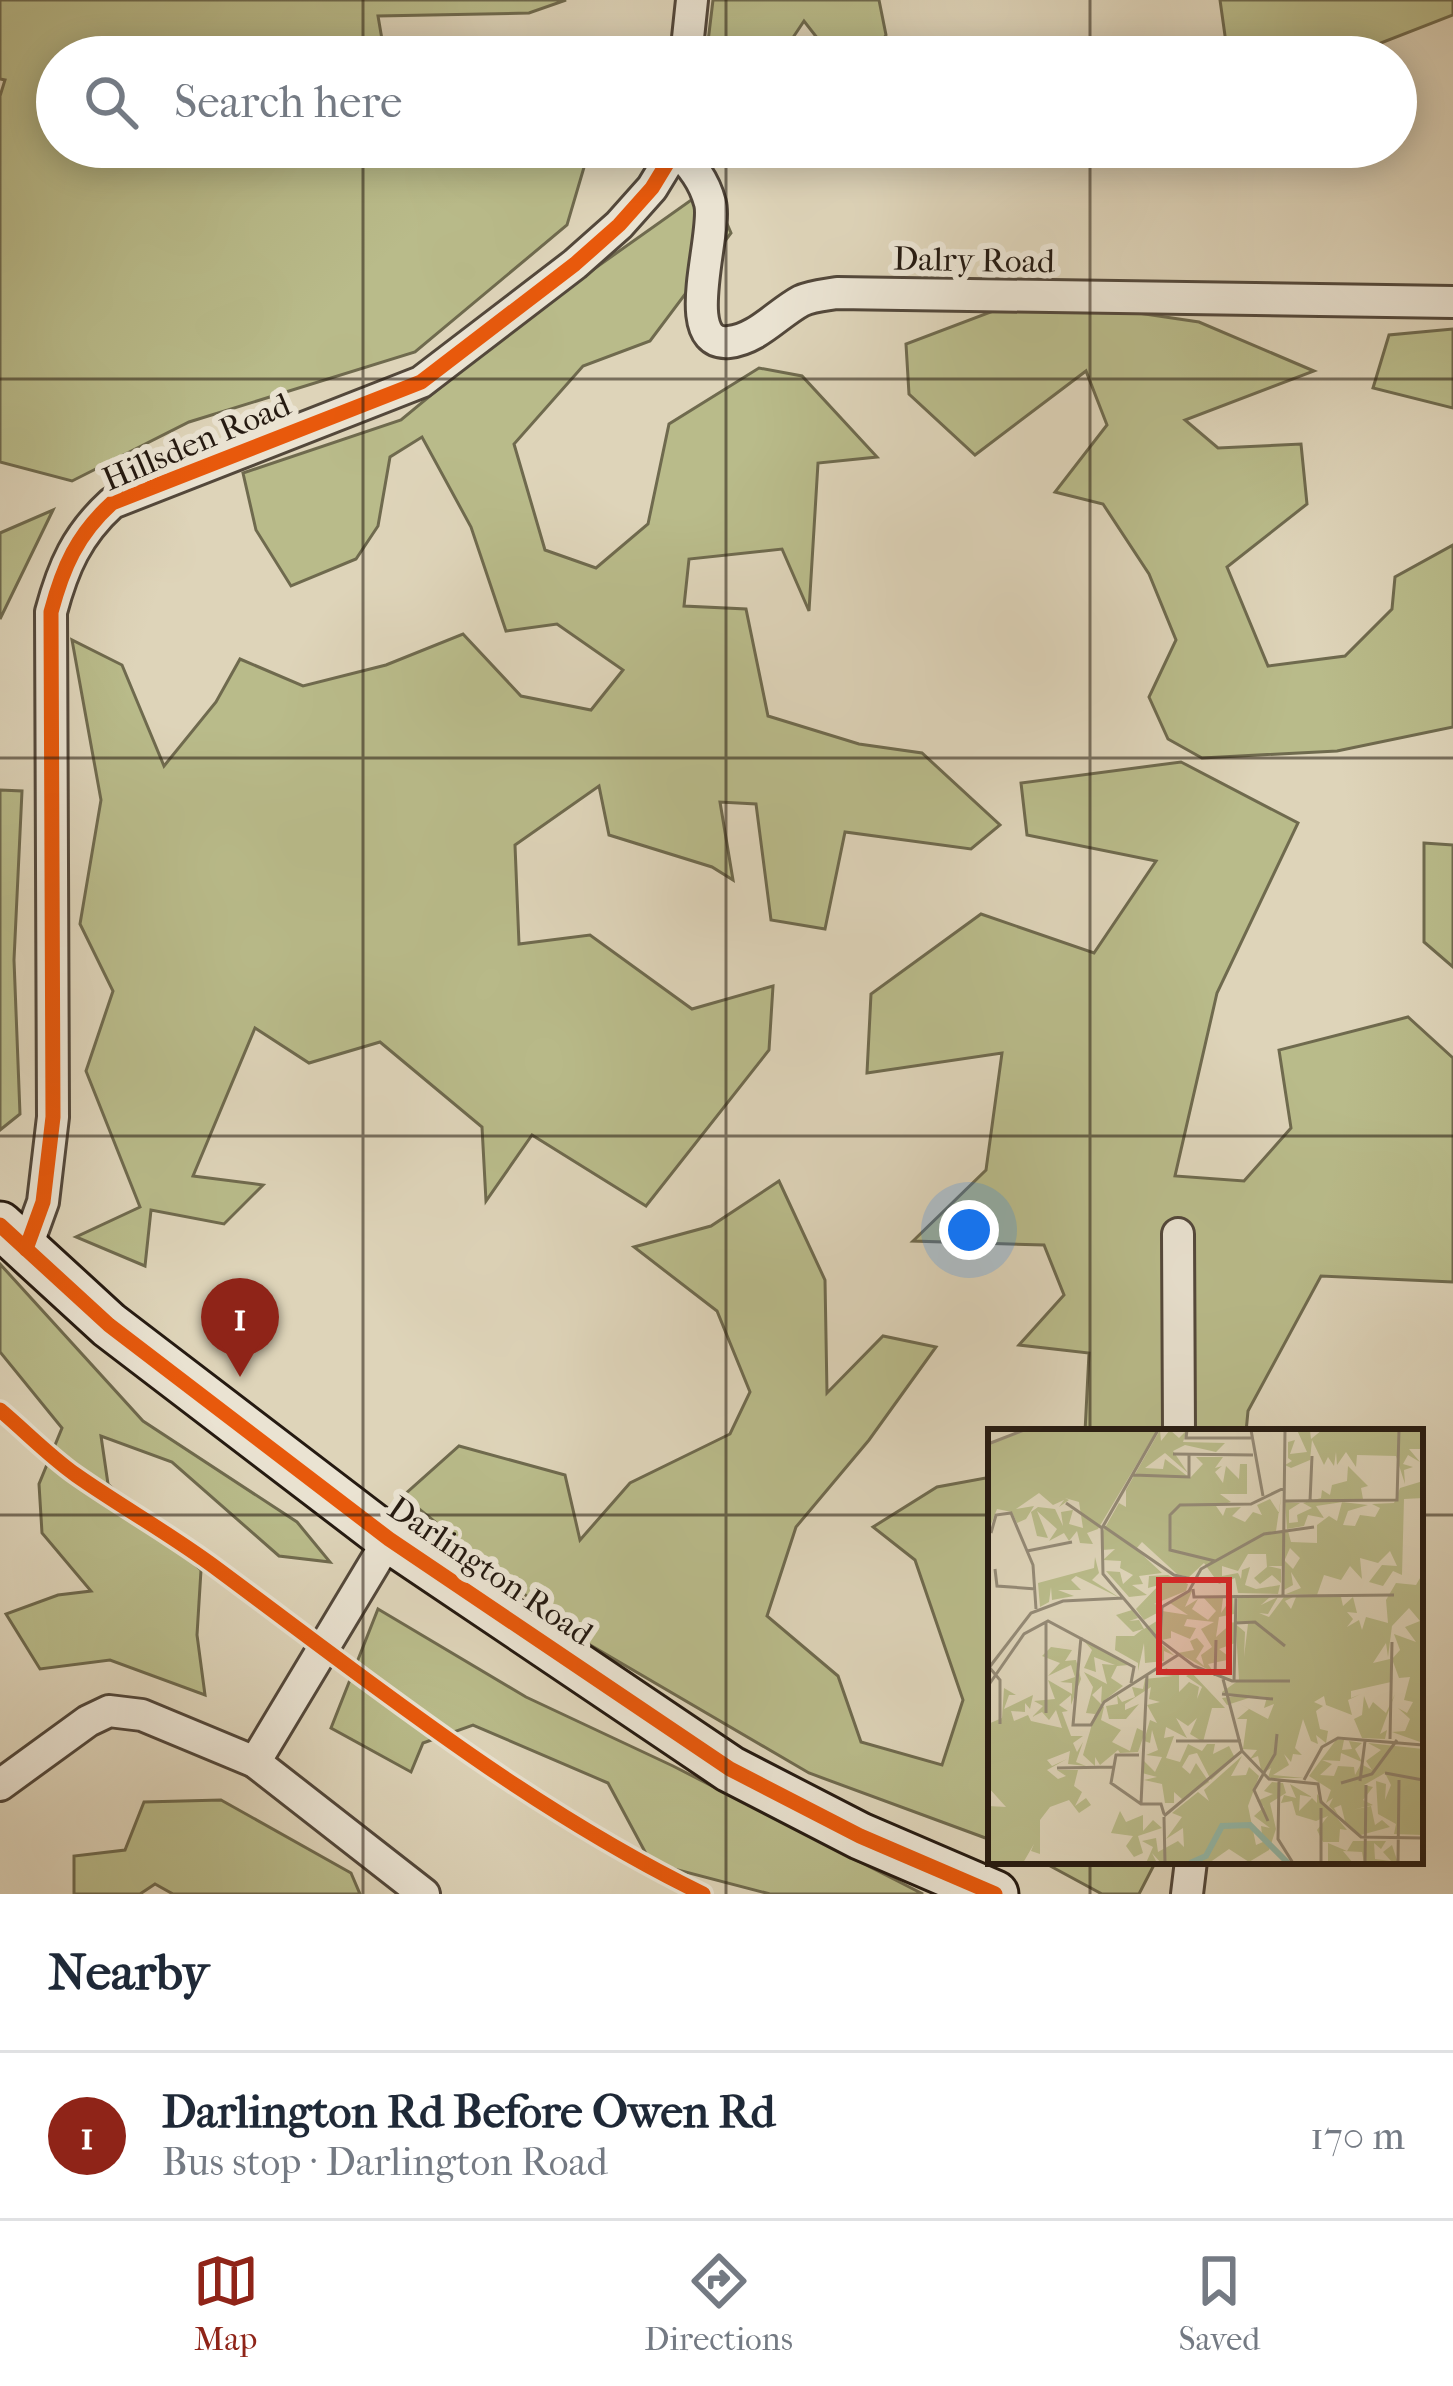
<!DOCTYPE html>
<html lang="en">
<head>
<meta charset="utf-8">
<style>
	:root { --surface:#fff; --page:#f2f2f3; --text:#1f2937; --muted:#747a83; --line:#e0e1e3; --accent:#8f2418 }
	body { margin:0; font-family:"IM FELL French Canon",serif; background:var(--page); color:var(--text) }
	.you { position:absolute; left:969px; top:1230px; width:42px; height:42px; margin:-30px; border:9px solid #fff; border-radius:50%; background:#1a73e8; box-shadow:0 0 0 18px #1a73e833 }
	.badge { display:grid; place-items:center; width:78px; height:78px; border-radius:50%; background:var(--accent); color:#fff; font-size:39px; font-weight:700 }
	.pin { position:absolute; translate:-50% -99px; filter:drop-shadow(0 3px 6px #0008) }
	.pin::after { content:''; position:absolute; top:63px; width:42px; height:36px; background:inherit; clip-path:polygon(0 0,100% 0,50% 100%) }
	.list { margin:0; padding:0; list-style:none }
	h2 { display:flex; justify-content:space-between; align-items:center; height:156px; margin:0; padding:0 48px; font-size:51px }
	h2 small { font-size:39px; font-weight:400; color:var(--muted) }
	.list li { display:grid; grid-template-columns:78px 1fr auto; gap:36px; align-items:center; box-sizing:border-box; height:168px; padding:0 48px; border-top:3px solid var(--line) }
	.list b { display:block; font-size:45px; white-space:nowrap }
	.list p { margin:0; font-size:39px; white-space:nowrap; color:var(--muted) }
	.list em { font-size:39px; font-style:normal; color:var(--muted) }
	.icon { flex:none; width:66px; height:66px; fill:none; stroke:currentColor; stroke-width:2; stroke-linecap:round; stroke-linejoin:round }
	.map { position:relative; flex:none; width:1453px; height:1894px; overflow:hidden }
	.search { position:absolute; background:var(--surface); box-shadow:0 6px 30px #0003; left:36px; right:36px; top:36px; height:132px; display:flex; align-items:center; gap:30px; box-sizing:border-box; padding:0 42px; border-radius:66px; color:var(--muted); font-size:45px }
	.sheet { height:324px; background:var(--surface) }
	nav { display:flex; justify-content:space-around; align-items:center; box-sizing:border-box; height:168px; border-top:3px solid var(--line); background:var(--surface); font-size:33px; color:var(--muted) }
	nav a { display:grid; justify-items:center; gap:6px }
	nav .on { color:var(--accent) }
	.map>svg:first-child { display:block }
	.green { fill:#b9bb8a; stroke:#6f6a4e; stroke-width:3 }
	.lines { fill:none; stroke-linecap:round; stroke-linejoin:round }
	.street-casing { stroke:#53483b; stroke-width:36 }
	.secondary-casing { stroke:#251a11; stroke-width:51 }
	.street { stroke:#eae3d2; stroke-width:30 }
	.secondary { stroke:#eae3d2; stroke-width:45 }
	.cycleway-casing { stroke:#eae3d2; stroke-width:22 }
	.cycleway { stroke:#e8590c; stroke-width:15 }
	.grid { fill:none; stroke:#251a11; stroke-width:3; stroke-opacity:0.55 }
	.labels { text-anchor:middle; stroke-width:12; stroke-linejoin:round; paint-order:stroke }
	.street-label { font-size:33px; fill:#251a11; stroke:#eae3d2 }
	.inset-river { fill:none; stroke:#94b9a9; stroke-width:6 }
	.inset-road { fill:none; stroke:#948a76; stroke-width:3 }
	.view { fill:#d62828; fill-opacity:0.15; stroke:#d62828; stroke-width:6 }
	.inset-edge { fill:none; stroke:#251a11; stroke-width:6 }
</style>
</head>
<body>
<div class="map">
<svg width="1453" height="1894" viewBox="0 0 1453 1894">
	<rect width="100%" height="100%" fill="#ded4b9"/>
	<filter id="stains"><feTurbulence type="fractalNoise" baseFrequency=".00167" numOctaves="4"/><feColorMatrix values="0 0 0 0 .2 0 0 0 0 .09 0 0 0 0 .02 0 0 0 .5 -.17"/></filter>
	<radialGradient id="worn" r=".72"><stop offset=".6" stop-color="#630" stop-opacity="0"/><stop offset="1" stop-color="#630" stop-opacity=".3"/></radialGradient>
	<!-- green -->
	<g class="green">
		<polygon points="0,0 566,0 529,13 378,16 385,57 57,57 57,147 590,147 567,225 415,352 189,422 72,481 0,462 0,96 5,80 0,79"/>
		<polygon points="713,0 879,0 886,35 871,57 832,57 804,21 780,57 707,50"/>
		<polygon points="1220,0 1453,0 1453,15 1345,57 1228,57"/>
		<polygon points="711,186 731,233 650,341 583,366 514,444 545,550 596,568 648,524 669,424 759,368 802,376 877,457 818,463 809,611 782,549 689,559 684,606 746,609 768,716 859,744 922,753 1000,825 971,849 845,832 825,929 771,920 756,804 720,802 733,880 712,867 609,835 599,786 515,845 519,944 590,935 692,1009 773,986 769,1050 646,1206 532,1135 486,1201 482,1127 380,1042 309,1063 255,1028 193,1176 263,1185 224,1224 151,1210 145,1266 76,1237 140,1207 86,1071 113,991 80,924 101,800 72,640 122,665 164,766 216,702 240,659 303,686 386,665 463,634 521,696 591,710 623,670 557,624 506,631 471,527 422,437 390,457 378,526 356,559 291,586 256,530 243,473 401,420 522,320"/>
		<polygon points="1030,297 1199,322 1314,371 1185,420 1218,448 1301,444 1307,504 1227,567 1268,666 1345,656 1392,609 1395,577 1453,545 1453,727 1337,751 1202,758 1168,739 1149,697 1176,640 1149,574 1103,504 1055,492 1107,425 1086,371 975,455 909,394 906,344"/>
		<polygon points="1453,329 1453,408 1373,388 1389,335"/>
		<polygon points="53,510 0,619 0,533"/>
		<polygon points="1181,762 1298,823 1217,993 1175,1176 1244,1181 1291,1128 1279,1050 1408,1017 1453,1058 1453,1282 1321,1276 1248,1411 1246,1432 1085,1432 1089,1353 1019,1345 1064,1295 1044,1245 913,1241 986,1170 1002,1053 867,1073 871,994 981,914 1094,953 1156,861 1027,835 1021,783"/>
		<polygon points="0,790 22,791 14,960 20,1114 0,1130"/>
		<polygon points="1424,843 1453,845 1453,967 1424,942"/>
		<polygon points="779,1181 825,1280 827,1393 883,1336 936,1347 869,1440 796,1527 767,1616 838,1676 861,1742 942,1765 963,1700 915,1560 873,1527 937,1487 991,1477 991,1840 809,1773 580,1639 403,1496 459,1446 565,1475 580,1540 630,1483 730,1434 750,1392 717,1311 634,1247 711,1226"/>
		<polygon points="0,1264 143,1421 297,1522 330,1562 279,1556 172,1462 101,1436 108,1484 201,1570 197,1635 205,1695 110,1660 40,1669 6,1614 58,1595 91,1591 42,1533 39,1484 62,1428 0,1352"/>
		<polygon points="378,1609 526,1697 673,1766 923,1894 770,1894 651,1863 608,1783 473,1725 423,1743 411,1772 331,1728"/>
		<polygon points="221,1800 351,1873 360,1894 173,1894 155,1884 140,1894 74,1894 74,1856 125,1850 144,1802"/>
		<polygon points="1041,1861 1156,1861 1139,1894 1102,1894"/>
	</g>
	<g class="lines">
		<defs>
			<g id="street">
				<polyline points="686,57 692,0"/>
				<path d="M676 149C692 166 704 180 710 203 718 234 676 347 729 342 757 339 777 314 801 301 811 296 825 295 837 293L1453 302"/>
				<polyline points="1178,1234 1179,1432"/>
				<path d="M26 1249 43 1202 53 1117 51 612C63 567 77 535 112 503L421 382 575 264 619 225 652 188 677 147"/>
				<polyline points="255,1762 389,1539"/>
				<polyline points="0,1785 88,1721 109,1711 142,1715 255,1762 424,1894"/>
				<polyline points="1187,1894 1191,1861"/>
			</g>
			<polyline id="secondary" points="0,1225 109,1325 389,1539 730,1769 860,1836 995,1894"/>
		</defs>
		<!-- street casing -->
		<use href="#street" class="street-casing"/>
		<!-- secondary casing -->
		<use href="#secondary" class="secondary-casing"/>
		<!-- street -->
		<use href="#street" class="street"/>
		<!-- secondary -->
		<use href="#secondary" class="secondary"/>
		<defs>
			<g id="cycleway">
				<polyline points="0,1225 109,1325 389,1539 730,1769 860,1836 995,1894"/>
				<path d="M26 1249 43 1202 53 1117 51 612C63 567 77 535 112 503L421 382 575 264 619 225 652 188 677 147"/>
				<path d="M0 1410C25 1431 49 1456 76 1475 123 1508 174 1536 220 1571 375 1686 529 1809 703 1894"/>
			</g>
		</defs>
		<!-- cycleway casing -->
		<use href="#cycleway" class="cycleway-casing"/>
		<!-- cycleway -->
		<use href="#cycleway" class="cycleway"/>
	</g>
	<!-- grid -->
	<path class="grid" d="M363 0V57M726 0V57M1090 0V57M363 147V1894M726 147V1894M1090 147V1432M0 379H1453M0 758H1453M0 1136H1453M0 1515H991M1420 1515H1453M1090 1861V1894"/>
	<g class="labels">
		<!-- street labels -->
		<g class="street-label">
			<text transform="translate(974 259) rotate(1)" y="12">Dalry Road</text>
			<text transform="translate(196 441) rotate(-23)" y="12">Hillsden Road</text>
			<text transform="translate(491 1570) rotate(34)" y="12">Darlington Road</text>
		</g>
	</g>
	<!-- overview -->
	<g transform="translate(988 1429)">
		<rect width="435" height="435" fill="#ded4b9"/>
		<path d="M39 1H169L110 100 99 104 105 115 92 114 89 102 81 112 76 104 61 112 69 100 49 82 60 109 49 107 43 83 50 78 67 80 75 97 73 83 85 81 81 95 95 99 91 73 77 69 81 71 71 78 76 71 65 76 51 64 28 80 46 77 38 90 29 94 24 83 9 80 0 103V16ZM172 1 173 12 182 1 191 9 199 1 195 13 237 14 228 23 197 16 185 22 200 44 177 24 157 39 175 40 177 30 202 49 215 35 208 28H235L227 39 234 37 227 43 235 54 238 37 251 50 252 35H259V65H232L243 73 228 77 235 87 238 79 253 78 244 87 257 93 265 83 274 86 269 76 282 70 291 84 294 61 288 102H300L303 113 329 114V96L341 87 349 92 354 73 380 76 360 82 355 96 367 97 372 86 387 88 392 79 384 75 406 74 412 59 435 52V69L416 70 414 146 405 142 395 157 381 153 394 136 409 137 402 122 390 134 372 129 374 150 362 137 353 151 336 146 329 166 298 165 313 159 303 143 305 156 296 161 297 132 305 140 312 129 302 119 294 137H280L293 140V154L284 146 272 155 266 149 279 138 278 125H260L250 142 234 137V147L250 144 253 150 254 141 262 138 257 156 268 160 292 156 290 165 250 164 247 149 231 155 216 134 201 148 189 145 154 113 148 120 174 144 151 147 155 155 144 156 159 166 141 168 118 142 132 143 135 155 145 146 132 139 133 132 115 131 127 120 114 121V104L131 74 138 78V61ZM309 1H322L323 10 334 1H435V20H421L432 33 420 26 415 35 425 38 416 41 417 55 408 27 369 26 368 38 358 23 349 36 348 23 346 37 340 28 336 36 324 11 322 31 303 39 297 36 304 32 300 29V13L307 11 302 25 319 23ZM360 37 380 57 373 59 375 70 328 77 336 89 320 86 316 97 299 100 297 73 312 74 301 81V94L310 93 309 86 324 79 315 74 333 69 334 61 342 66 344 56 359 52ZM107 128 111 144 104 151 132 169 88 147 83 151 93 161H70L86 167 64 171 63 158 61 173 52 178 50 154 106 139ZM435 144V314L404 303 417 302 422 290 410 279 419 284 425 273 416 271 422 248 411 249 404 230 412 221 406 205 428 213 417 198 432 192 421 179 404 197 400 228 398 214 385 234 402 230 403 253 363 262V269L373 265 360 271 364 286 338 276 336 267 326 273 335 277 328 282 332 300 340 302 338 314 328 306 330 315 323 312 315 290 307 319 314 326 305 325 303 333 296 325 301 336 285 346 316 349H280L283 339 274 345 270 327 262 330 269 321 255 320 259 290H249L261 280 250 274 280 290 286 275 276 279 279 268 267 267 239 276 234 269 249 267 234 263 251 251 248 201 247 214 231 220 244 230 220 235 226 244 190 224 206 221 202 212 209 209 216 217 208 230 216 237 213 226 224 218 213 200 226 193 199 190 196 197 208 199 202 210 183 202V209L174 211V182L200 186 182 174 205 160 197 178 210 170 204 180 220 191 228 182 215 168 235 169 233 184 245 167 246 185 231 188 228 208 245 193 257 203 256 228 260 195 249 193 250 167 282 168 273 176 290 168 280 185 271 184 281 188 296 168H305L297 172 303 180 308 168H353L355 177 365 168 369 184 359 183 365 190 359 198 371 191 374 201 378 188 400 194 398 171 408 154 428 156ZM180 146 200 155 198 162 166 175 173 176 169 184 156 191 148 180 171 156 160 159 161 147ZM144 181 150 189 141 192 151 191 156 200 172 190 168 210 187 227 176 222V232L157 234 156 214 150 242V234L127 221 128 207H146L155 200 145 203 128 186ZM95 211 141 236 129 237 123 249 135 257 113 274 114 257 104 266 116 278 113 291 133 301 124 313 142 322 149 299 157 303 150 323 132 324 130 321 112 336 107 328V337L95 326 107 285 98 284 105 258 96 243 119 255 114 235 127 236 106 228 108 243 96 239 104 221ZM63 218 84 221 77 232 88 231 93 250 83 276V266L71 276 80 282 74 283 83 307H95L85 314 89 323 95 313 88 333 98 337 80 335 82 322 59 331 64 337 79 330 59 341 70 350 78 347 69 341H90L86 357 94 363 87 377 98 369 103 376 91 384 81 371 62 378 52 391V425L43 422 46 415 35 434H0V377L18 378 0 358V295L14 289 16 259 28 266H21L16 280 45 266 42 280 37 274V283L23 282 26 292 40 286 43 292 74 299 68 281 61 291 54 283 44 288 55 277 46 272 67 270 60 251 84 265V254L72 253 87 248 83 236 60 247 72 234 54 227ZM178 239 191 246V263L201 253 211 258 209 270 214 258 198 247 204 244 237 279H224L215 313 202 305 209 289 200 297 188 289 199 309 178 298 176 309 186 307 178 329 192 333 200 315 214 322 219 315H227L225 325 241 317 247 329 223 351 209 324 201 326 194 338 202 345 208 334 221 353 195 371 186 363V374H177L174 355 156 351 169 348 154 344 156 332 167 343 174 328 158 326 170 321 164 301 162 314 156 312 162 291 169 294 159 276 172 273 161 270 163 258 137 275V281L151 275 138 290H121L118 277 130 275 129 266 134 273 147 268 144 258 155 260 157 250 185 247 174 246ZM407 265 392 305 399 301 397 310 374 309 366 290 374 286 376 267 381 280 385 273 398 284ZM348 311H356L354 321 364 320 361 312 374 314 367 320 374 333 353 324 352 332 334 331 344 335 332 346 346 347 350 337 366 338 367 346 373 335 384 341 378 332 393 321 380 314 435 320V406L406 405 408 395 390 385 388 352 398 355 397 371 403 356 397 344 376 356 385 358 375 371 385 376 364 381 383 377 387 396 394 391 402 398 373 406 358 396 353 376 346 379 350 386 341 377 345 369 338 374 343 361 321 347ZM254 327 243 347 258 346 261 338 271 347 260 377 268 416 275 413 273 397 282 399 266 387 276 378 269 372 285 365 276 362 284 353 295 354 298 364 282 374 288 400 281 421 261 433 241 420 221 434H173L164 424 168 432 158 434 165 418 154 412 168 409 170 423 190 412 196 418 195 399 178 410 194 388 184 384 210 363 221 372 216 361ZM302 355 324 368 312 366 311 382 324 369 329 374V365L359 401 352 400 351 413H335L329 401 340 387 328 392 308 386 304 372 293 374 296 366 308 369ZM132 382 138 393 155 386V402L165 391 174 399 150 407 155 424 146 428 138 417 145 407 123 404ZM365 412H398L393 420 386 414 387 430 403 432 395 423 404 416 410 434H376L374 423 355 422 365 434H340V414L359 422Z" fill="#b9bb8a"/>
		<path class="inset-river" d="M202 434 218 427 234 397 262 396 300 434"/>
		<path class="inset-road" d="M170 1 114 99 115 145 169 209 206 237 244 252H302M199 1 198 9H263M263 1 275 67M0 15 36 1M185 25 265 26M145 46 201 48V26M296 72 409 71 411 1M322 72 324 27M78 74 114 99M115 97 186 146 204 150M3 104 8 86 23 84 45 136 48 180M39 122 84 113M227 132 182 121V86L192 76 263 75 296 59M7 140 9 157 48 160M205 160 206 168 406 166M295 166 297 1M58 192V284M248 194 267 193 297 217M93 208 85 296H103L116 273 190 226M172 211 174 178 201 162 213 140 276 105 326 98M1 238 12 251V295M0 240 43 184 75 172 136 169M227 247 228 211M246 252 248 166M0 257 36 205 60 192 146 238 143 254M234 265 285 270M402 310 404 213M188 312H253M254 322 281 350 330 355 333 373 373 408 435 409M151 326H128L123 354 153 375H173L176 385M69 339 125 338M397 344 435 351M291 351 290 410 305 434M316 351 334 318 350 309 435 316M372 352 377 312M353 354 384 345 409 311M153 375 159 246M333 379V434M176 387 254 322 235 250M176 388 177 434M280 392 266 361 287 325 289 305M377 434 378 356M410 434 411 351"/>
		<path class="view" d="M171 151H241V243H171Z"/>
		<rect width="435" height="435" class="inset-edge"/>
	</g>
	<rect width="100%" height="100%" filter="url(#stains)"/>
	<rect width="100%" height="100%" fill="url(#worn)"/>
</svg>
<div class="you"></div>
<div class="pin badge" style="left:240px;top:1377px">1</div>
<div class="search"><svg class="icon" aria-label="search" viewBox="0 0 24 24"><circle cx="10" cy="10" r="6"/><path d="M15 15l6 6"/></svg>Search here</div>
</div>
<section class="sheet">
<h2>Nearby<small></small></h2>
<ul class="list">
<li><span class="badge">1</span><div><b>Darlington Rd Before Owen Rd</b><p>Bus stop · Darlington Road</p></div><em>170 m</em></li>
</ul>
</section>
<nav>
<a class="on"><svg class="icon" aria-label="map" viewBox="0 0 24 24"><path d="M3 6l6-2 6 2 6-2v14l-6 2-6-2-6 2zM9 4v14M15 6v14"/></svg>Map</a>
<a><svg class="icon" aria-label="directions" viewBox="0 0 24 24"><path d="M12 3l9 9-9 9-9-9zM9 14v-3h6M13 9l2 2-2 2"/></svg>Directions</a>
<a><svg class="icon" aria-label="saved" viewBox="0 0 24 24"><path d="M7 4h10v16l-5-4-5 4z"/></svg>Saved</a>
</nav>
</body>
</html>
